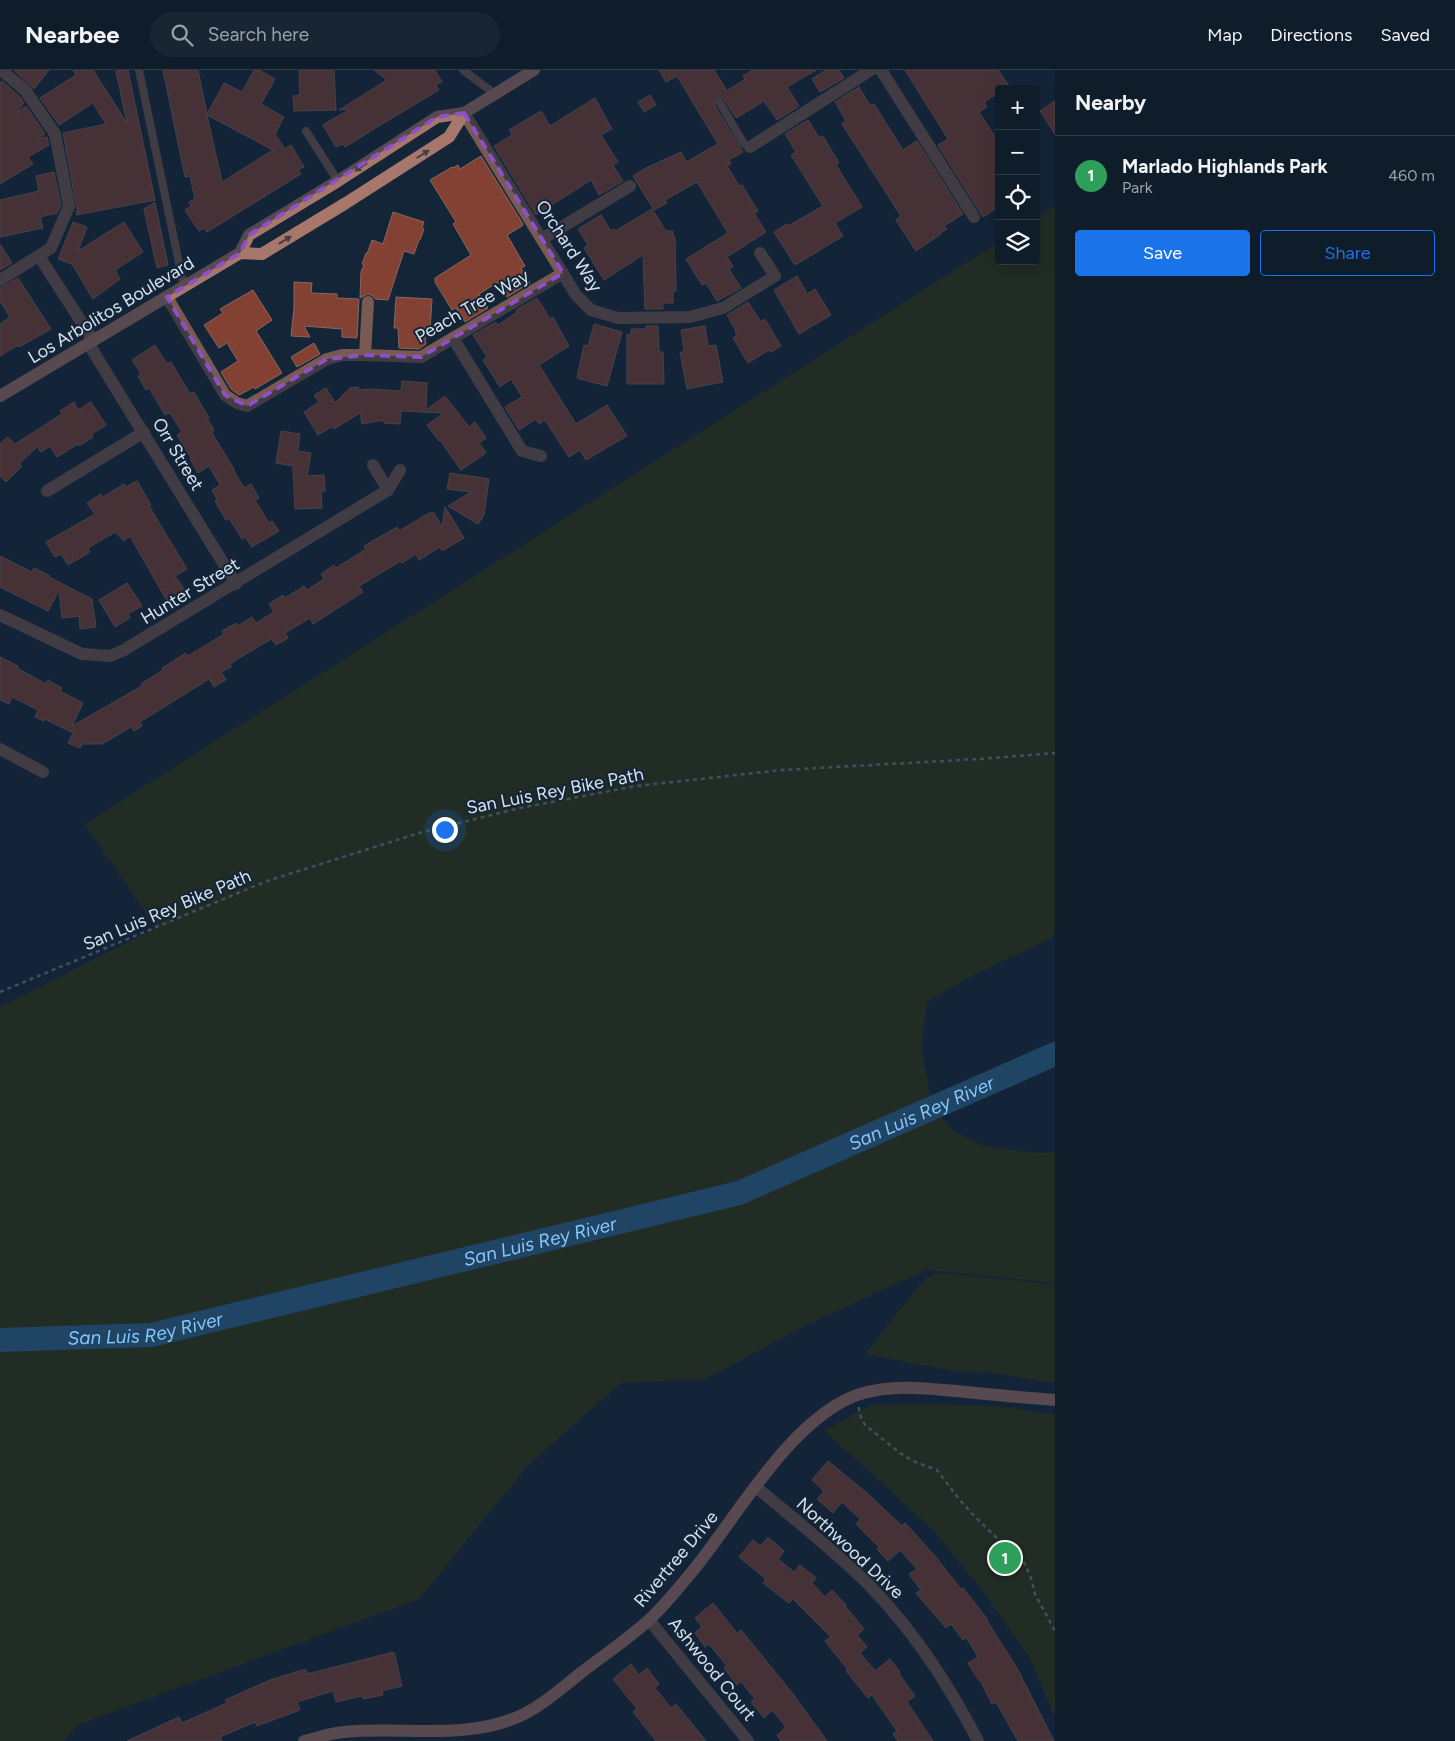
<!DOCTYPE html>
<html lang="en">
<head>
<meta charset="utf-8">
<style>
	:root { --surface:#0f1c2a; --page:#182532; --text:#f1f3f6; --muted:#9ba1a8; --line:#2f3a47; --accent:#1a73e8 }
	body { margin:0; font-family:Figtree,sans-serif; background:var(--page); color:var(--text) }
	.controls { position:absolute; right:15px; top:15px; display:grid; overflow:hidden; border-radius:5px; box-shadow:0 5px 20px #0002 }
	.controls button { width:45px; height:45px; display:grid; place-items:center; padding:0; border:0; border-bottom:1px solid var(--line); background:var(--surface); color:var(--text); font:25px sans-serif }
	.you { position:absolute; left:444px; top:759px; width:18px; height:18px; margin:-12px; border:4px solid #fff; border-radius:50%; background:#1a73e8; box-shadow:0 0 0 8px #1a73e833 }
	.badge { display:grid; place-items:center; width:32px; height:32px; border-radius:50%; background:var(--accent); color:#fff; font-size:16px; font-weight:700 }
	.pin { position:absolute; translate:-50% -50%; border:2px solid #fff; box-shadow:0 1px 5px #0006 }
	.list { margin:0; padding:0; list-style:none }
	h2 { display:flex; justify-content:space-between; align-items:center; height:65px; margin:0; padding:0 20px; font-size:21px }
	h2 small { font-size:16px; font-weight:400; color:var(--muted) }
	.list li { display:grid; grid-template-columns:32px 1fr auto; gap:15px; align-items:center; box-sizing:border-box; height:80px; padding:0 20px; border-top:1px solid var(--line) }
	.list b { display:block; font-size:19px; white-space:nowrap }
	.list p { margin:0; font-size:16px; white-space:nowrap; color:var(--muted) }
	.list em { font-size:16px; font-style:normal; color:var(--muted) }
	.actions { display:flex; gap:10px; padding:15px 20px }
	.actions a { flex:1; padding:11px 0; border:1px solid var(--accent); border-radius:5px; text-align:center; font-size:18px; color:var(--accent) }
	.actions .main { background:var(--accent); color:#fff }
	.icon { flex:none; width:28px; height:28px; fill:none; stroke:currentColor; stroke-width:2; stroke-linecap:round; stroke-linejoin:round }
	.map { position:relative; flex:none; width:1055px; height:1671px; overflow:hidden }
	header { display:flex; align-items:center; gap:30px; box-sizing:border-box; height:70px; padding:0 25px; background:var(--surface); border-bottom:1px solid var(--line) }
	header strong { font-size:24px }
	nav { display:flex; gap:28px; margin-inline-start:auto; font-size:18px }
	.search { width:350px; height:45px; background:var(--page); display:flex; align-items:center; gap:12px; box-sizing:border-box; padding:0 18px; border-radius:28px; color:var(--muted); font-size:19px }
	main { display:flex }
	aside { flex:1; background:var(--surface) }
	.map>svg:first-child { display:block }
	.green { fill:#30370d }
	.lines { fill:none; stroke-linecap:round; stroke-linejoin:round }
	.river { stroke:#306a98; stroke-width:24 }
	.building { fill:#834134; stroke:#876760; fill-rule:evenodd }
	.path { stroke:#758393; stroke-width:2.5; stroke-dasharray:4 4; stroke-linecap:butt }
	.lane { stroke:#785a52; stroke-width:8 }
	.street { stroke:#785a52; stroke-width:12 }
	.secondary { stroke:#a8776b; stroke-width:12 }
	.oneway { fill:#403e47 }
	.marked { fill:none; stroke:#8d50c8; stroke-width:4; stroke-dasharray:10 6; stroke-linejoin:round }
	.labels { text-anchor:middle; stroke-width:4; stroke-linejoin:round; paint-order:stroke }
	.street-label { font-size:18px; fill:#d6e1ee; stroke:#142538 }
	.water-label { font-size:19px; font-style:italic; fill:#86c6fb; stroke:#142538 }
</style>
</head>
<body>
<header>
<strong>Nearbee</strong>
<div class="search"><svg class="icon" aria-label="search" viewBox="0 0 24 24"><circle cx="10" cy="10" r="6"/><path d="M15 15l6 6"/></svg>Search here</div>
<nav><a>Map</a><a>Directions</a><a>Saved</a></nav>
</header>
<main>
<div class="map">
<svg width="1055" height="1671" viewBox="0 0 1055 1671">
	<rect width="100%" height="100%" fill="#142538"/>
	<!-- green -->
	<g class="green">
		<polygon points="1055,136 1055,860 1052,868 971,906 927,932 921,977 930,1023 942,1048 957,1063 980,1075 1027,1082 1055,1083 1055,1213 926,1200 804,1256 706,1309 621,1313 529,1394 419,1529 77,1655 64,1671 0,1671 0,937 156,858 85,754 999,172 999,191 1036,191 1036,148"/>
		<polygon points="936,1203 1055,1214 1055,1312 1041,1311 995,1303 954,1301 865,1284 925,1209"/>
		<polygon points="916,1334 999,1336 1055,1345 1055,1647 1030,1588 980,1517 932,1459 825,1361 870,1335"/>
	</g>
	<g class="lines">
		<!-- river -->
		<path class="river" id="s1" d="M0 1270 151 1265 739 1123 1055 984"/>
	</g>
	<!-- building -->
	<g class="building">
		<polygon points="14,0 49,0 34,19"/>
		<polygon points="73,0 93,0 127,53 116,1 128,0 155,130 76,145 78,138 77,139 63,63 106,54 93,33 59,55 40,28 76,5"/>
		<path d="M163 0H198L207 44 224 13 242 22 254 0H259L275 9 261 34 284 47 275 64 285 79 291 75 304 97 298 100 301 104 207 162 204 158 199 161 185 140 191 136 189 132 195 129 190 106 185 107ZM207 45 273 80 222 112Z"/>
		<polygon points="299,0 334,0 336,40 294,41 293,26 300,25"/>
		<polygon points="374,0 435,0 442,12 436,15 439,20 387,51 345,77 342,74 336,77 323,55 350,39 339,40 387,10"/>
		<polygon points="659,0 714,0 727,21 745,9 743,6 753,0 816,0 787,17 799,36 777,50 764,31 736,48 723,28 718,28 715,31 715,36 743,82 729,90 731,94 727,96 739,116 742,115 758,141 754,143 766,162 727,187 733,196 729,199 741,218 717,231 706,213 702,215 686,189 728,163 697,112 665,130 667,133 654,140 633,106 646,98 681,82 686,92 718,74 677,6 666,12"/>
		<polygon points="826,0 839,0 844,8 820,22 812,9"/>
		<polygon points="905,0 998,0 1009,16 1005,19 999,19 999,23 984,32 987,37 979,42 999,73 999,132 993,136 995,139 983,147 938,75 948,69"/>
		<polygon points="2,11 19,26 24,33 16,43 26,36 45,64 37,69 47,67 49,75 28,87 33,94 0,114 0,13"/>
		<polygon points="859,17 870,36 874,34 903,80 917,71 963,144 944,156 947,159 940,163 941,164 916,181 896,150 901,146 842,54 846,51 835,32"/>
		<polygon points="650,25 656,35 644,42 638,32"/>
		<polygon points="595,28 612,59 601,65 618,92 613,95 623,111 599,125 591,110 536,145 494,76 512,65 509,60 541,41 550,56"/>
		<polygon points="1055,31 1055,64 1040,41"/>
		<polygon points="808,50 819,68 823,66 839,93 836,95 862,137 835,153 843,166 795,195 774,162 787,154 788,156 823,136 791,85 796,82 785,64"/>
		<polygon points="481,86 523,154 522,156 507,165 525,196 521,198 530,213 507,227 498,212 479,224 488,238 465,252 456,238 452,240 435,212 435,208 471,185 453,154 456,152 430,110 452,97 453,98 458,95 460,99"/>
		<polygon points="54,102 61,135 57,143 40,147 43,158 0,167 0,130 39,121 36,106"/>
		<polygon points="155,132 168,195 157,198 144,139"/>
		<polygon points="652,139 666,161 673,161 673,167 675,167 676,221 673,221 673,233 663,233 663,239 645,239 643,185 604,210 584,178 588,175 578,159 601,145 611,161 614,159 615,161"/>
		<polygon points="393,142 424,152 422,158 424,159 420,170 419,170 414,184 404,181 388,230 375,229 373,226 368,224 360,228 361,202 364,195 362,194 366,183 367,184 372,170 383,174"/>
		<polygon points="73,152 87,157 78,181 124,152 143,182 115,200 120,209 93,229 72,194 58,189"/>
		<polygon points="0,174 12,193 0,200"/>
		<polygon points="797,206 807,224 815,219 831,245 799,264 774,220"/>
		<polygon points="18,208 51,259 19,277 18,275 0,286 0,254 10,247 0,231 0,218"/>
		<polygon points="294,212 312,213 311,223 337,224 337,228 359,229 357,268 342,267 342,259 304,256 310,267 291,266 294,238"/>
		<polygon points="253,220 272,250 256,261 282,303 255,319 254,317 239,325 231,319 221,302 238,291 227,273 219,278 204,255 223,243 220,239"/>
		<polygon points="396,227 432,229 430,260 424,259 426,274 419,279 399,278 398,258 394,258"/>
		<polygon points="537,228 550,249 553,247 569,276 539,295 576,354 607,335 627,366 586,390 580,380 569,387 545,350 539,354 536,349 519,360 505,337 522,327 511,309 500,317 483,290 487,287 473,265 496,252 498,255 517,242 516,240"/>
		<polygon points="748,232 761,252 765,249 781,276 771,282 769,280 748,293 733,268 737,266 735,262 736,261 727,245"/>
		<polygon points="594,254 622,262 607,316 577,308 584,275 588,276"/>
		<polygon points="646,256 658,256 659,282 663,282 664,314 627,314 627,264 631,265 631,259 646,259"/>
		<polygon points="705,256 708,276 716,275 723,312 687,319 680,282 684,282 681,260"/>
		<polygon points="314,273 320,284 297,297 291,287"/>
		<polygon points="155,275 167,294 171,292 190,324 194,322 209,348 207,348 214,360 212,361 213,365 234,399 234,401 244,418 251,414 259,428 255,430 269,453 272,451 279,461 252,477 245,467 242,469 229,448 226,450 215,431 217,429 212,420 220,415 209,396 198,403 190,389 191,388 177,365 182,362 170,343 165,345 149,318 146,320 138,306 141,304 132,290"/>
		<polygon points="402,311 427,313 426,340 445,326 469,357 475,352 486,368 479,373 486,383 461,400 440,370 439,371 427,355 444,343 401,341 400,354 384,353 384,350 362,354 360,343 334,359 333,356 318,365 304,342 319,332 314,325 326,318 335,333 350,318 358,317 359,320 369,319 401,321"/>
		<polygon points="74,332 78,340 91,332 106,355 92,364 93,367 79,376 78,374 57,387 50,376 41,382 37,377 19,394 22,396 6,412 0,406 0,374 7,367 15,374 62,344 60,341"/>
		<polygon points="281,361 300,364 298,381 311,383 307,406 324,405 325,421 321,421 322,438 295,439 293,396 276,393"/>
		<polygon points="450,403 489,409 484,445 478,454 448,436 471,422 447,419"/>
		<polygon points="137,411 151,435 149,436 187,499 175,506 185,520 167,531 130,466 124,471 115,462 88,478 90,482 68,495 61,484 55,487 46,472 95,444 87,433 101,424 103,427 124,414 126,417"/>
		<polygon points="445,437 464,468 442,481 440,477 419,490 416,484 402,493 401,491 359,516 363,522 313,554 310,548 285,563 288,568 276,575 271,569 236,590 230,594 231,597 221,602 226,610 214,617 209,609 140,652 142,656 134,661 131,657 102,674 82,674 80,678 68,673 73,663 45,649 44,651 35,647 38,640 12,627 9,634 0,630 0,587 18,596 17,598 46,614 48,610 62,618 60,621 83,633 72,656 142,616 141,614 163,600 162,598 186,583 188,586 224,564 222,561 236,553 238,556 252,547 256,553 274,542 269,534 283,525 285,528 304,516 307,520 324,509 321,504 334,495 336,498 366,479 364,476 397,457 399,461 429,443 434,443 442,457"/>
		<polygon points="0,486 32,502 34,498 50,506 49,507 92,529 96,557 80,559 79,546 62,548 59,520 48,541 0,517"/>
		<polygon points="127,513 142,536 128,544 130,548 115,557 99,530"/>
		<polygon points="828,1391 868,1424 902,1456 905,1453 934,1485 961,1519 963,1518 988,1550 987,1551 1017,1598 1054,1671 1018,1671 996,1632 992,1634 980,1610 979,1611 968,1593 978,1587 966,1567 963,1570 951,1554 946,1558 916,1523 921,1520 909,1504 917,1499 900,1480 888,1491 877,1479 879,1477 856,1454 860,1449 842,1432 833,1443 817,1429 824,1421 812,1410"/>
		<polygon points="768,1467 784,1481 778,1489 794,1502 800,1495 816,1508 812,1513 825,1527 832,1520 846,1535 845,1536 864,1559 857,1565 867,1577 860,1583 875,1601 890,1589 900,1602 899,1604 915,1626 907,1632 933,1671 898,1671 893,1664 897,1661 872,1625 868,1628 846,1601 848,1600 825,1571 831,1567 793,1529 789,1533 763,1513 766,1509 739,1487 753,1470 761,1476"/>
		<polygon points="713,1533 737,1563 741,1560 793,1624 827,1671 781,1671 777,1665 786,1657 772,1640 764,1648 751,1632 755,1629 741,1611 737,1615 724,1598 727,1596 709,1574 705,1577 695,1563 702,1557 695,1548"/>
		<polygon points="394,1582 402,1616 382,1621 383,1625 363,1629 362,1626 336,1632 333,1621 297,1632 300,1640 257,1656 255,1652 220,1667 222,1671 127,1671 179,1647 182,1653 227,1633 225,1630 270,1610 306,1599 307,1604"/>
		<polygon points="631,1594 639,1605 647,1598 659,1614 655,1618 671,1638 676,1634 706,1671 656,1671 633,1642 637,1639 613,1609"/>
	</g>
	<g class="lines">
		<!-- path -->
		<g class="path">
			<polyline points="0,922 267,811 419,763 520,738 636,716 782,700 979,689 1055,683"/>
			<polyline points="859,1337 859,1343 865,1355 900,1383 913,1391 937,1400 959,1429 976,1448 998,1469 1014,1480 1023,1490 1031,1508 1035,1524 1055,1561"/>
		</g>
		<!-- lane -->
		<g class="lane">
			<polyline points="139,0 184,217"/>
			<polyline points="463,0 495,24"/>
			<polyline points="720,33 744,74 750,77"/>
			<polyline points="306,61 338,111"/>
		</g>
		<!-- street -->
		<g class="street">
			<polyline points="881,0 974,147"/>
			<polyline points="464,43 576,225 591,240 618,248 690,247 723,238 775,206 760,183"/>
			<polyline points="750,77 871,0"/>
			<polyline points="542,169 630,116"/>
			<polyline points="39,186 93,270"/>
			<polyline points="0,210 51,178 69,136 55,64 25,20 1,0"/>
			<polyline points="167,227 225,325 237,333 247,336 327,289 342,285 365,285 421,287 563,203"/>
			<polyline points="453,268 522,381 541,386"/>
			<polyline points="88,273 236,514"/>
			<polyline points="365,285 368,232"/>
			<polyline points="373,395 388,420"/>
			<polyline points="47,421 144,362"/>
			<polyline points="0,545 82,584 110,586 124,580 388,420 400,400"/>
			<polyline points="0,679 43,702"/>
			<path d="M756 1417C794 1449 834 1480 869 1515 913 1560 949 1615 978 1671"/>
			<polyline points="649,1550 748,1671"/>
		</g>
		<!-- secondary -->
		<g class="secondary">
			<polyline points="240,183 249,165 338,111 437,47 464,43 534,0"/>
			<polyline points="0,326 240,183 262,184 346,133 449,67 464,43"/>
			<path d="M304 1671C317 1668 331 1663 344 1662 403 1656 464 1671 520 1646 543 1635 562 1618 582 1602 604 1585 628 1569 649 1550 667 1533 683 1513 699 1493 740 1441 795 1345 860 1324 895 1313 931 1319 966 1322 996 1325 1025 1328 1055 1330"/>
		</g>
	</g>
	<!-- one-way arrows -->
	<defs><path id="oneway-solid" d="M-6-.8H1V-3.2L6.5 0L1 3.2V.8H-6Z" transform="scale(1.25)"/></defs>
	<g class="oneway">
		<use href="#oneway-solid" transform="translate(423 84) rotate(-32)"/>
		<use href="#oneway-solid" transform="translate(361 97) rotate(147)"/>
		<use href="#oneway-solid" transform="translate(285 170) rotate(-31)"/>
	</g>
	<!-- marked area -->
	<path d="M0 0H1055V1671H0ZM464 43 563 203 421 287 365 285 327 289 247 336 225 325 167 227 240 183 249 165 437 47Z" fill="#142538" fill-opacity=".55" fill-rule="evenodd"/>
	<path class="marked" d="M464 43 563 203 421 287 365 285 327 289 247 336 225 325 167 227 240 183 249 165 437 47Z"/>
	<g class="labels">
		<!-- street labels -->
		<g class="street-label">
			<text transform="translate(569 176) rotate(57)" y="6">Orchard Way</text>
			<text transform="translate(472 236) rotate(-30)" y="6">Peach Tree Way</text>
			<text transform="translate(111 240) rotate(-31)" y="6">Los Arbolitos Boulevard</text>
			<text transform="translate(178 384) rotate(59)" y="6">Orr Street</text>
			<text transform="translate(190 521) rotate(-31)" y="6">Hunter Street</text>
			<text transform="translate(555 721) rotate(-11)" y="6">San Luis Rey Bike Path</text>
			<text transform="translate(167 840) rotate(-23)" y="6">San Luis Rey Bike Path</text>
			<text transform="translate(850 1478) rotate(43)" y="6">Northwood Drive</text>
			<text transform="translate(676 1489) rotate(-50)" y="6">Rivertree Drive</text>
			<text transform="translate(712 1599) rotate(51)" y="6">Ashwood Court</text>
		</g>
		<!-- water labels -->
		<g class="water-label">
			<text dy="7" stroke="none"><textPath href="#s1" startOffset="955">San Luis Rey River</textPath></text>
			<text dy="7" stroke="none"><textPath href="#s1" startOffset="551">San Luis Rey River</textPath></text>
			<text dy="7" stroke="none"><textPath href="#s1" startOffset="146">San Luis Rey River</textPath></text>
		</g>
	</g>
</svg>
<div class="controls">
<button>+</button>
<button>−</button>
<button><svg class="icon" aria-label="locate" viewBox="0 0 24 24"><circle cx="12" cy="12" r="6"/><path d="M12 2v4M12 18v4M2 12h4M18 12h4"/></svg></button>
<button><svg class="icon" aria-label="layers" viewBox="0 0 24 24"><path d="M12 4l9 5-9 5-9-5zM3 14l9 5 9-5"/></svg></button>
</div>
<div class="you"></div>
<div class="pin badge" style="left:1005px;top:1488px;background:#2e9e5b">1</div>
</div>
<aside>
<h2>Nearby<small></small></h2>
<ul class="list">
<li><span class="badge" style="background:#2e9e5b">1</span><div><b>Marlado Highlands Park</b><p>Park</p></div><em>460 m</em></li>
</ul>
<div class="actions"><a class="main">Save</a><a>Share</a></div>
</aside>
</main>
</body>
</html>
